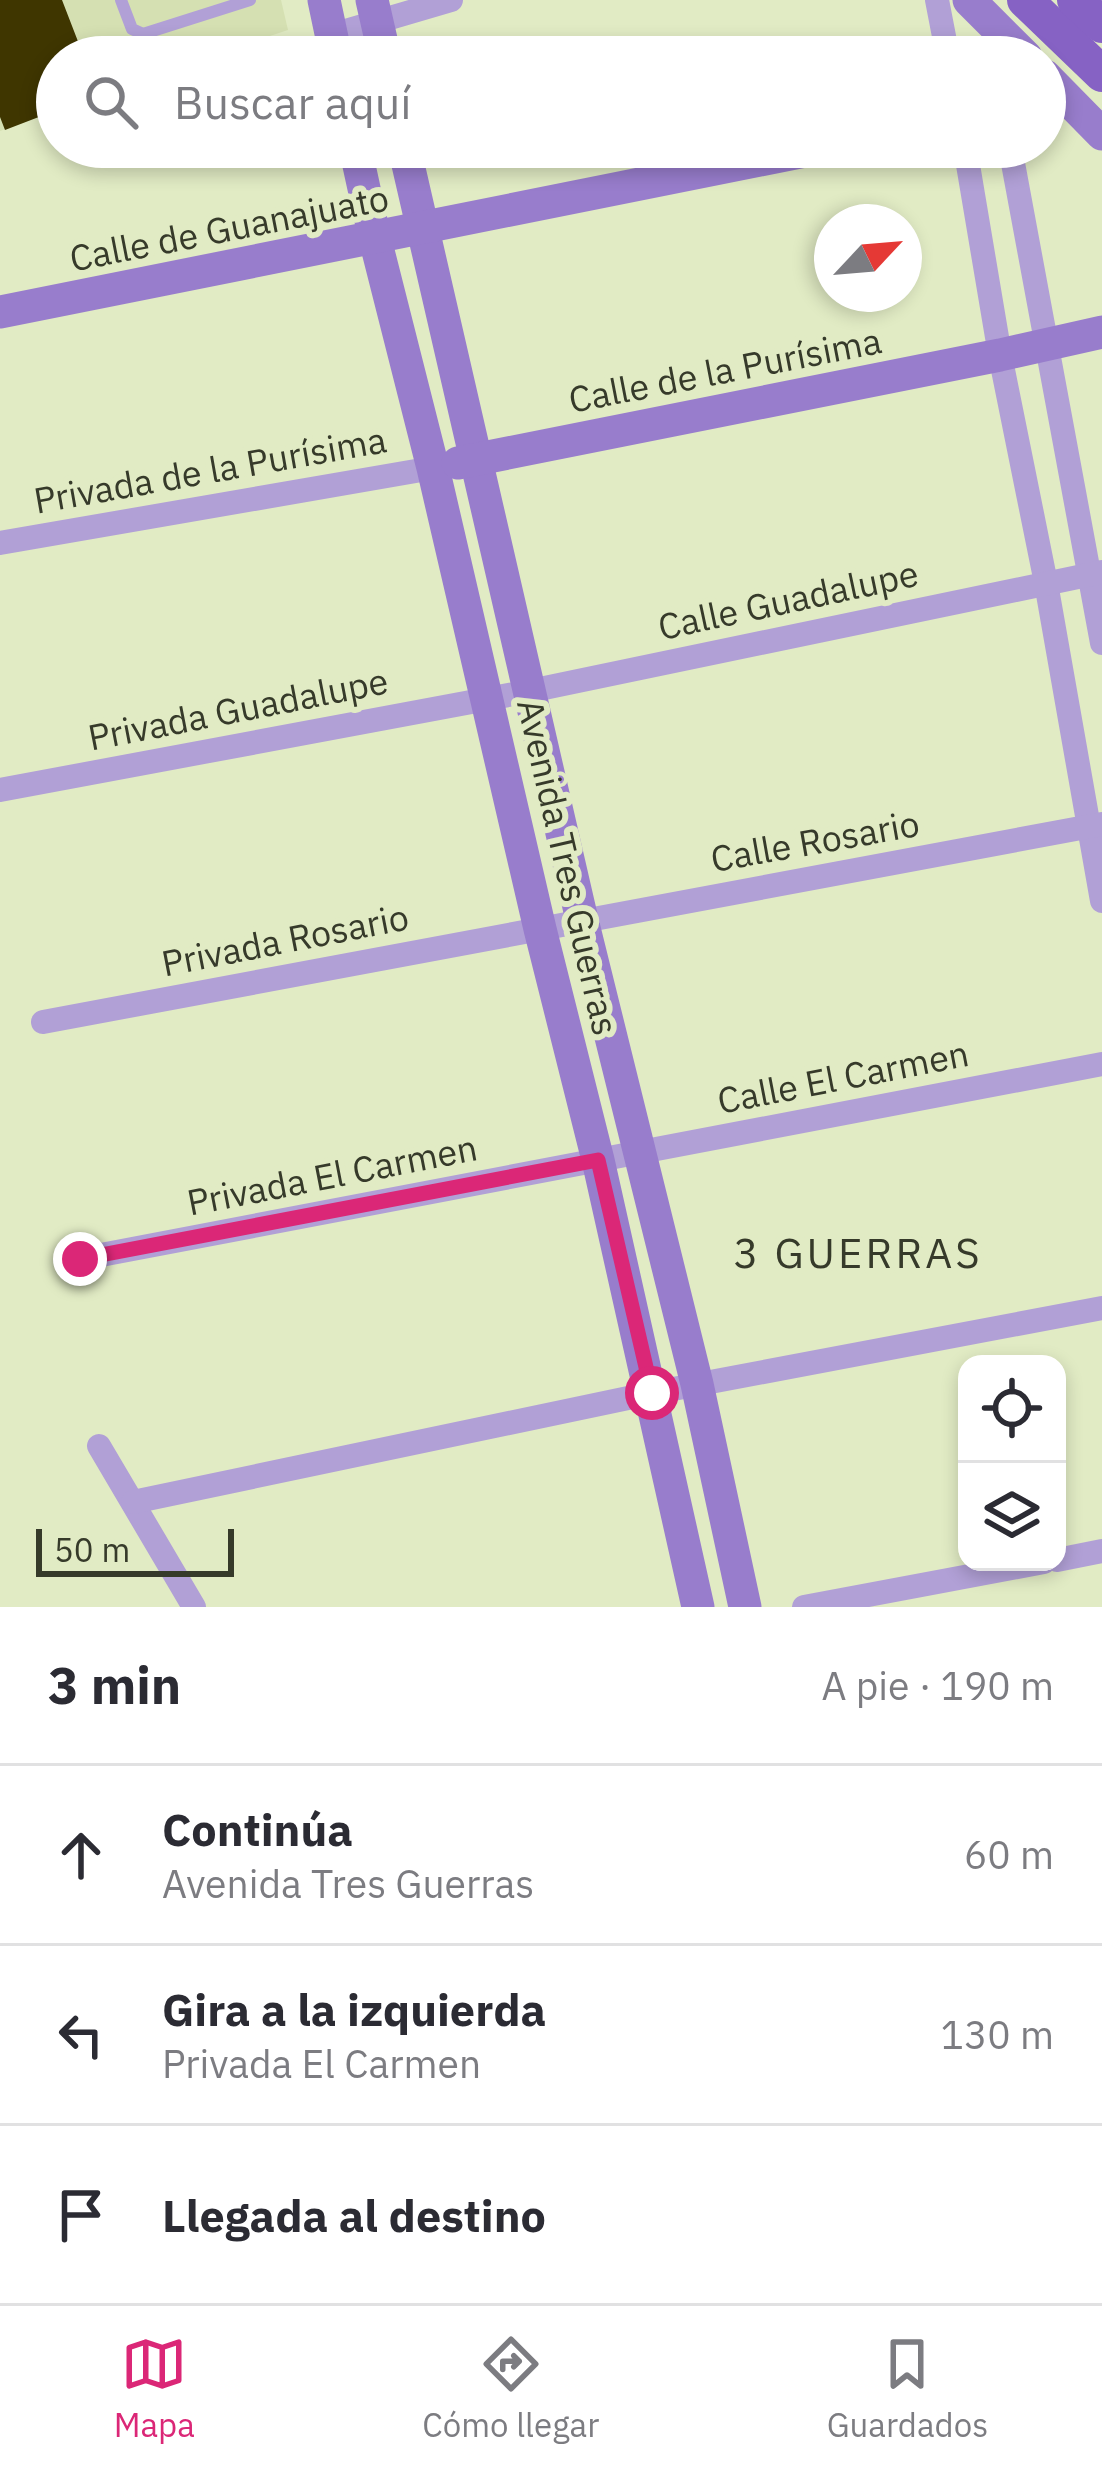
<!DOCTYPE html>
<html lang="es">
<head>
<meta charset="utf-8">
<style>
	:root { --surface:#fff; --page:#f2f2f3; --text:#2b2b33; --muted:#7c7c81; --line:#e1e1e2; --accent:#db2777 }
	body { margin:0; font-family:"IBM Plex Sans",sans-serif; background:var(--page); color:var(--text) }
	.controls { position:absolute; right:36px; bottom:36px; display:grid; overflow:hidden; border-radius:24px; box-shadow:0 6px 18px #0003 }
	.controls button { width:108px; height:108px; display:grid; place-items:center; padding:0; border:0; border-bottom:3px solid var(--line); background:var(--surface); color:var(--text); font:60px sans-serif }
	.compass { position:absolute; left:814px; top:204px; width:108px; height:108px; border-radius:50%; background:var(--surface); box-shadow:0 6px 18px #0003; rotate:64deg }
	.scale { position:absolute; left:36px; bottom:30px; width:198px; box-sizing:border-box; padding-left:12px; border:6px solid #363a2a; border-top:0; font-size:33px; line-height:42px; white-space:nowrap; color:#363a2a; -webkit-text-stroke:9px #e1ebc4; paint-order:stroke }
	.stop { position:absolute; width:36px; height:36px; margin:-27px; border:9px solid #db2777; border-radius:50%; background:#fff }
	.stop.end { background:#db2777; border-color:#fff; box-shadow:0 3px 12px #0008 }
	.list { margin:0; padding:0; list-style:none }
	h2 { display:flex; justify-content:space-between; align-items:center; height:156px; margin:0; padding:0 48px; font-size:51px }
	h2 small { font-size:39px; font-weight:400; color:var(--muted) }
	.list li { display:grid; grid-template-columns:78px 1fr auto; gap:36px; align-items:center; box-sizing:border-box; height:180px; padding:0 48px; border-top:3px solid var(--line) }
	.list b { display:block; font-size:45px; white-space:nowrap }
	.list p { margin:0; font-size:39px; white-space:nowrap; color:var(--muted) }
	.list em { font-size:39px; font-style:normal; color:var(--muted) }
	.icon { flex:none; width:66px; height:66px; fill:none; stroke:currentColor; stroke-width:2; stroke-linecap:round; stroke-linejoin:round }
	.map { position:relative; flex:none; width:1102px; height:1607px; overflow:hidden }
	.search { position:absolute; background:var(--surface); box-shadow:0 6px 18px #0003; left:36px; right:36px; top:36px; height:132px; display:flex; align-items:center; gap:30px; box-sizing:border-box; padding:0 42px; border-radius:66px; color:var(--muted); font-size:45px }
	.sheet { height:696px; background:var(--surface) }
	nav { display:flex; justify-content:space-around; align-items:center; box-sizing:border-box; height:168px; border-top:3px solid var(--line); background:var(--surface); font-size:33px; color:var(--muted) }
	nav a { display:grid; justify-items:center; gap:6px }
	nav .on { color:var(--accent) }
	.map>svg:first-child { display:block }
	.built { fill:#d5e0b2 }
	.building { fill:#3f3600 }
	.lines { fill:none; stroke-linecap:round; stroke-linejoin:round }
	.lane { stroke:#b1a0d6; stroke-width:12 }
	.street { stroke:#b1a0d6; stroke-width:24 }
	.secondary { stroke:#987dcc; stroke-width:33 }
	.primary { stroke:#8662c4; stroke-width:36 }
	.route { stroke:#db2777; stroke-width:15 }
	.labels { text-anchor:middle; stroke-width:12; stroke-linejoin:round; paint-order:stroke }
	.street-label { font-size:36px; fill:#363a2a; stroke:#e1ebc4 }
	.quarter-label { font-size:42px; letter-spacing:3px; fill:#363a2a; stroke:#e1ebc4 }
</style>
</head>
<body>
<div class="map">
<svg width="1102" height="1607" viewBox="0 0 1102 1607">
	<rect width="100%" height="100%" fill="#e1ebc4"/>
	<!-- built -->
	<polygon class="built" points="0,0 281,0 288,30 207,57 57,57 57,110 0,131"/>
	<!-- building -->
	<polygon class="building" points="0,0 62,0 84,57 57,57 57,110 5,130 0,117"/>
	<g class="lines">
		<!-- lane -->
		<polyline class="lane" points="121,0 132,29 143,34 250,0"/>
		<!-- street -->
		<g class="street">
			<polyline points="937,0 948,57"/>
			<polyline points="332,35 451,0"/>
			<polyline points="965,147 1000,355 1046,583 1102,901"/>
			<polyline points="1010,147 1102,643"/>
			<polyline points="0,543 433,468"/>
			<polyline points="0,790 530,691 1102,572"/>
			<polyline points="43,1022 1102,824"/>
			<polyline points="80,1259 1102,1064"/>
			<polyline points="99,1446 194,1607"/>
			<polyline points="133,1502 652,1393 1102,1308"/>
			<polyline points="1057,1560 1102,1551"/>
			<polyline points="804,1607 1044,1562"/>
		</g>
		<!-- secondary -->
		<g class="secondary">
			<polyline points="324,0 336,57"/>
			<polyline points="372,0 385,57"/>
			<polyline points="969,0 1026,57"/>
			<polyline points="1045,76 1102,134"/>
			<polyline points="355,147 375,239 433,468 540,929 598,1160 698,1607"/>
			<polyline points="404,147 582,920 697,1384 745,1607"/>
			<polyline points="0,312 825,147"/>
			<polyline points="458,463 1000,355 1102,332"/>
		</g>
		<!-- primary -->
		<g class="primary">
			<polyline points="1025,0 1102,74"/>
			<polyline points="1075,0 1102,25"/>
		</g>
	</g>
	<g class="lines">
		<!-- route -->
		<polyline class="route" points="80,1259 598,1160 652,1393"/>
	</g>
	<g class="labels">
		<!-- street labels -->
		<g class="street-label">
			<text transform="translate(229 228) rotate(-11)" y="13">Calle de Guanajuato</text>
			<text transform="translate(725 370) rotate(-11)" y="13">Calle de la Purísima</text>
			<text transform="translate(210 470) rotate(-10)" y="13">Privada de la Purísima</text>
			<text transform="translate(788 600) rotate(-12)" y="13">Calle Guadalupe</text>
			<text transform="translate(238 709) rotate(-11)" y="13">Privada Guadalupe</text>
			<text transform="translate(815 841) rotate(-10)" y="13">Calle Rosario</text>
			<text transform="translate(568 867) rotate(77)" y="13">Avenida Tres Guerras</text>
			<text transform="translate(285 940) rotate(-11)" y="13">Privada Rosario</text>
			<text transform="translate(843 1077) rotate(-11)" y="13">Calle El Carmen</text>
			<text transform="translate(332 1175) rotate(-11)" y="13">Privada El Carmen</text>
		</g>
		<!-- quarter labels -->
		<g class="quarter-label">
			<text x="858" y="1268">3 GUERRAS</text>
		</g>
	</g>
</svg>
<div class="controls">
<button><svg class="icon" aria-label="locate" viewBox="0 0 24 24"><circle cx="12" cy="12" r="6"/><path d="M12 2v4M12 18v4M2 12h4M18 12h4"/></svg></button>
<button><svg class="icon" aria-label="layers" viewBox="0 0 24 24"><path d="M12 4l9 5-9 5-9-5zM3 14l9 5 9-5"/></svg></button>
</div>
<svg class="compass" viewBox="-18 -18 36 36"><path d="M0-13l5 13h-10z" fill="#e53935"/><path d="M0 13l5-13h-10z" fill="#7c7c81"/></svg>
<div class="scale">50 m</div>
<div class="stop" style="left:652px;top:1393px"></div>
<div class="stop end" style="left:80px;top:1259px"></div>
<div class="search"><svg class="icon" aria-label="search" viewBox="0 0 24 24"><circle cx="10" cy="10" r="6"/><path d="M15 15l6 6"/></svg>Buscar aquí</div>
</div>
<section class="sheet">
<h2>3 min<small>A pie · 190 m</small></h2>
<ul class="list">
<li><svg class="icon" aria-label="ahead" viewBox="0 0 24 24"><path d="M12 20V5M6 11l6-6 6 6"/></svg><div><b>Continúa</b><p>Avenida Tres Guerras</p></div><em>60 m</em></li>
<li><svg class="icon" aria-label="left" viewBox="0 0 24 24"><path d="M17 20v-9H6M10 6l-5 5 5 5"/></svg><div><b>Gira a la izquierda</b><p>Privada El Carmen</p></div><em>130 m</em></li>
<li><svg class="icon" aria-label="arrive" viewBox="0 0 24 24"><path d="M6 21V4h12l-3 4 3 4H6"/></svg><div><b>Llegada al destino</b></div></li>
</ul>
</section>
<nav>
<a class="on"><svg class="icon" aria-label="map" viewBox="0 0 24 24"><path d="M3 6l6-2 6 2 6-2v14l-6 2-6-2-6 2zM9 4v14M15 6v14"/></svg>Mapa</a>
<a><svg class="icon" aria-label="directions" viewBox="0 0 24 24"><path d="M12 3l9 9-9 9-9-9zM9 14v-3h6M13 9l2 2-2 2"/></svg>Cómo llegar</a>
<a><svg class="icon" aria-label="saved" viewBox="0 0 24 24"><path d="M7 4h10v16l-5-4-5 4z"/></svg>Guardados</a>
</nav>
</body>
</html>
